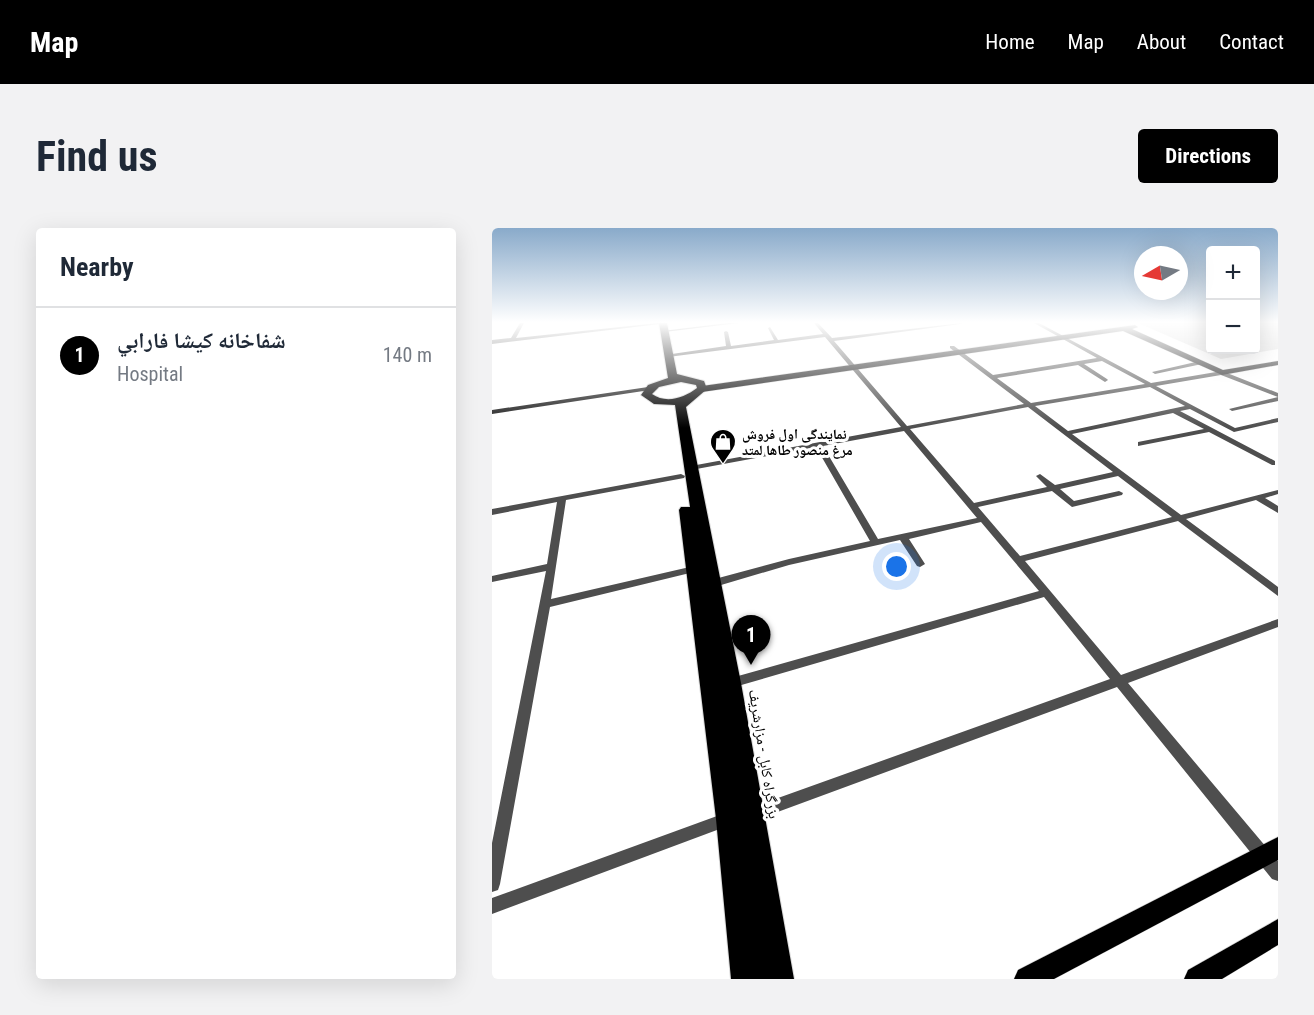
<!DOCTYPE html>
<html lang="en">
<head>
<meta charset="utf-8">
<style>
	:root { --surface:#fff; --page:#f2f2f3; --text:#1f2937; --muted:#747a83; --line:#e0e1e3; --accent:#000 }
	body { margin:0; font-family:"Roboto Condensed","Noto Naskh Arabic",sans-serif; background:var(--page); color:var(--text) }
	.controls { position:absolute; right:18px; top:18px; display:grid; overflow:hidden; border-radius:6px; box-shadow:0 6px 24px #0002 }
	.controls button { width:54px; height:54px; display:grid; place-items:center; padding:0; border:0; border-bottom:2px solid var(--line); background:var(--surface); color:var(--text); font:30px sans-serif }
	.compass { position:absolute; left:642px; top:18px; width:54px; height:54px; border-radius:50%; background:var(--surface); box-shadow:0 6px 24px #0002; rotate:261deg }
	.you { position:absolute; left:405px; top:339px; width:21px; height:21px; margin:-15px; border:4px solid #fff; border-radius:50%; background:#1a73e8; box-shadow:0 0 0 9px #1a73e833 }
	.badge { display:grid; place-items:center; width:39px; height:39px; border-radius:50%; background:var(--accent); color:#fff; font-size:20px; font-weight:700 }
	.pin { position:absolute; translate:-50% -50px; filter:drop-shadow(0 2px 3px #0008) }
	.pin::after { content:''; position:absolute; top:32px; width:21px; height:18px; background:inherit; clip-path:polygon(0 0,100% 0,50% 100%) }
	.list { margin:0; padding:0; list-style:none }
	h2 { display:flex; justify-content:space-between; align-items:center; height:78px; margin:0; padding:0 24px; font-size:26px }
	h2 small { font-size:20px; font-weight:400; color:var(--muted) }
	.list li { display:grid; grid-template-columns:39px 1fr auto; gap:18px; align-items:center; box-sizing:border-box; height:96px; padding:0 24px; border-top:2px solid var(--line) }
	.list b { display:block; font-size:22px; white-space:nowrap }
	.list p { margin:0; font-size:20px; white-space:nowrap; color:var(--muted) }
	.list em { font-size:20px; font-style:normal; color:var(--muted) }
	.map { position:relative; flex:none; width:786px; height:751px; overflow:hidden; border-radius:6px }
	header { display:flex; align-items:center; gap:36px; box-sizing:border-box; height:84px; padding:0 30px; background:var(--accent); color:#fff }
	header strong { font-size:28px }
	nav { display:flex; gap:33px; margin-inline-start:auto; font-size:21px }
	.intro { display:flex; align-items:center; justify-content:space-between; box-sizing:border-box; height:144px; padding:0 36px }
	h1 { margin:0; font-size:42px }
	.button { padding:15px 27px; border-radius:6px; background:var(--accent); color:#fff; font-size:21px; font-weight:700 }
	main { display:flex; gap:36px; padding:0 36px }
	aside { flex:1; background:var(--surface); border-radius:6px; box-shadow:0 6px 24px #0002 }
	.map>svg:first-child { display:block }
	.green { fill:#d5d5d5 }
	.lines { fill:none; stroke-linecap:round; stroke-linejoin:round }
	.primary-casing { stroke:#dbdbdb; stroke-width:1 }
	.highway-casing { stroke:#dbdbdb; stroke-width:2 }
	.street { fill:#4e4e4e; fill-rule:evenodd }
	.secondary { fill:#1b1b1b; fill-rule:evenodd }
	.primary { fill:#000; fill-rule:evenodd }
	.highway { fill:#000; fill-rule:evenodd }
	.labels { text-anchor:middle; stroke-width:6; stroke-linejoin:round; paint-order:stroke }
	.far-poi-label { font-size:14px; font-weight:bold; fill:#000; stroke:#fff; text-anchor:start }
	.street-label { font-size:15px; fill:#000; stroke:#fff }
</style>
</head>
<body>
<header>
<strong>Map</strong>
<nav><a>Home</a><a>Map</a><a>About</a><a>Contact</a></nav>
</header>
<div class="intro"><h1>Find us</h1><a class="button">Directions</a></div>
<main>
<aside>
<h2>Nearby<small></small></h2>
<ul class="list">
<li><span class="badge">1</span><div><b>شفاخانه كيشا فارابي</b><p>Hospital</p></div><em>140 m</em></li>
</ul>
</aside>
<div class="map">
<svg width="786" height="751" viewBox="0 0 786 751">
	<rect width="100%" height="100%" fill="#fff"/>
	<!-- green -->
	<polygon class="green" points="646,95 718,95 718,122 764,122 764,95 786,95 786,121 729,131"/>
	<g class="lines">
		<defs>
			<g id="primary">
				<polygon points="643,97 646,99 640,101 731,142 786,133 786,137 730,147 631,103 210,164 206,161 210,158"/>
				<polygon points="786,609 786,632 562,751 522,751 526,742"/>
				<polygon points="786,691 786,717 730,751 692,751 696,742"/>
			</g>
			<path id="highway" d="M167 95H175L185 146 212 153 215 161 194 179 249 455 302 751H239L224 591 187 282 189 279H198L183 177 162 176 149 167 156 157 176 150ZM189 154 204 157 205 160C192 170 174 176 160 166L167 159Z"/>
		</defs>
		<!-- primary casing -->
		<use href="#primary" class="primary-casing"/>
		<!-- highway casing -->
		<use href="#highway" class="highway-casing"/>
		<!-- street -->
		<g class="street">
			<polygon points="28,95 32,95 24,110 166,95 168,96 0,116 0,112 19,110"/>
			<polygon points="236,95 247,95 172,104 170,103"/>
			<path d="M322 95H326L340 110 470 95 468 96 342 113 415 198 532 176 458 120V118H462L501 147 605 130 542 95H547L659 155 730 143 786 165V169L729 147 664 158 743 200 786 190V194L742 204 698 181 688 183 783 233V237H780L717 204 646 218V214L712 201 681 185 580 206 689 287 786 262V266L773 270 786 278V285L764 272 694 291 786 359V368L686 293 533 333 629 447 786 391V399L636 455 786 633V653L780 651 625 459 261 593 256 591 254 586 256 581 261 579 618 451 552 369 239 460 235 459 233 455 235 451 239 450 547 363 489 294 417 311 433 336 428 339 425 338 408 312 297 337 219 360 215 359 214 356 215 353 219 352 297 331 378 313 324 219 199 242 195 240 199 238 409 199 333 109 176 129 173 127 234 118 232 104 234 103 236 104 239 118 282 112 276 100 278 99 286 112 331 106ZM610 133 653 156 539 175 505 150 586 137 613 154 616 152 615 151 592 136ZM658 159 693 178 576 203 543 178ZM536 179 621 244 563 257 548 246 544 248 555 259 482 275 418 201ZM412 203 485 290 386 311 331 218ZM626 248 680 289 528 328 486 279 560 263 580 279 630 267 631 265 627 263 582 273 568 261Z"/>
			<polygon points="708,133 710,134 710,136 663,146 660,144"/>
			<polygon points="786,169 786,173 740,183 737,181"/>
			<polygon points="189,246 193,248 192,250 74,272 59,371 202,338 207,341 202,344 58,379 8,656 6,662 0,664 0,615 54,343 0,354 0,348 55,336 65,274 0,287 0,281"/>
			<polygon points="236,584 241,586 243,591 241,596 0,686 0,670"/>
		</g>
		<!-- secondary -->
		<polygon class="secondary" points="156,159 158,160 158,162 0,186 0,182"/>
		<!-- primary -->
		<use href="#primary" class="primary"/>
		<!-- highway -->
		<use href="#highway" class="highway"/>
	</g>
	<!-- sky -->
	<linearGradient id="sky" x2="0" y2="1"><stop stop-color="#89aaca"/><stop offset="0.47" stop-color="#fff"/><stop offset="1" stop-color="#fff" stop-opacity="0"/></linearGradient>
	<rect width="786" height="200" fill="url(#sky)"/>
	<!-- icons -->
	<defs>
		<symbol id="shop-pin" viewBox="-11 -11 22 30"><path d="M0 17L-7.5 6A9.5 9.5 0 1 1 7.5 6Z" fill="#000" stroke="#fff"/><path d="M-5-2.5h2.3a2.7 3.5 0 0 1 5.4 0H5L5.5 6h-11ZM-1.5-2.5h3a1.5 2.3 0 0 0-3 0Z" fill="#fff"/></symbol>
	</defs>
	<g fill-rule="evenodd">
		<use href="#shop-pin" x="216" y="199" width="30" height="40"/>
	</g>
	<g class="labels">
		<!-- far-poi labels -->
		<g class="far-poi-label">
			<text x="250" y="211">نمایندگی اول فروش<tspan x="250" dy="16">مرغ منصور طاها لمتد</tspan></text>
		</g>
		<!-- street labels -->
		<g class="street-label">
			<text transform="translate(272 526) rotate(81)" y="5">بزرگراه کابل - مزارشریف</text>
		</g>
	</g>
</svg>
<div class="controls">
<button>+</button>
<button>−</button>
</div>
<svg class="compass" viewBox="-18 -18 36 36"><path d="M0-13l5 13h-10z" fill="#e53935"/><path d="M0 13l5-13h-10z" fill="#747a83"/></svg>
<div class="you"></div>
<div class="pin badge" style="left:259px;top:437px">1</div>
</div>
</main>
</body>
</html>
